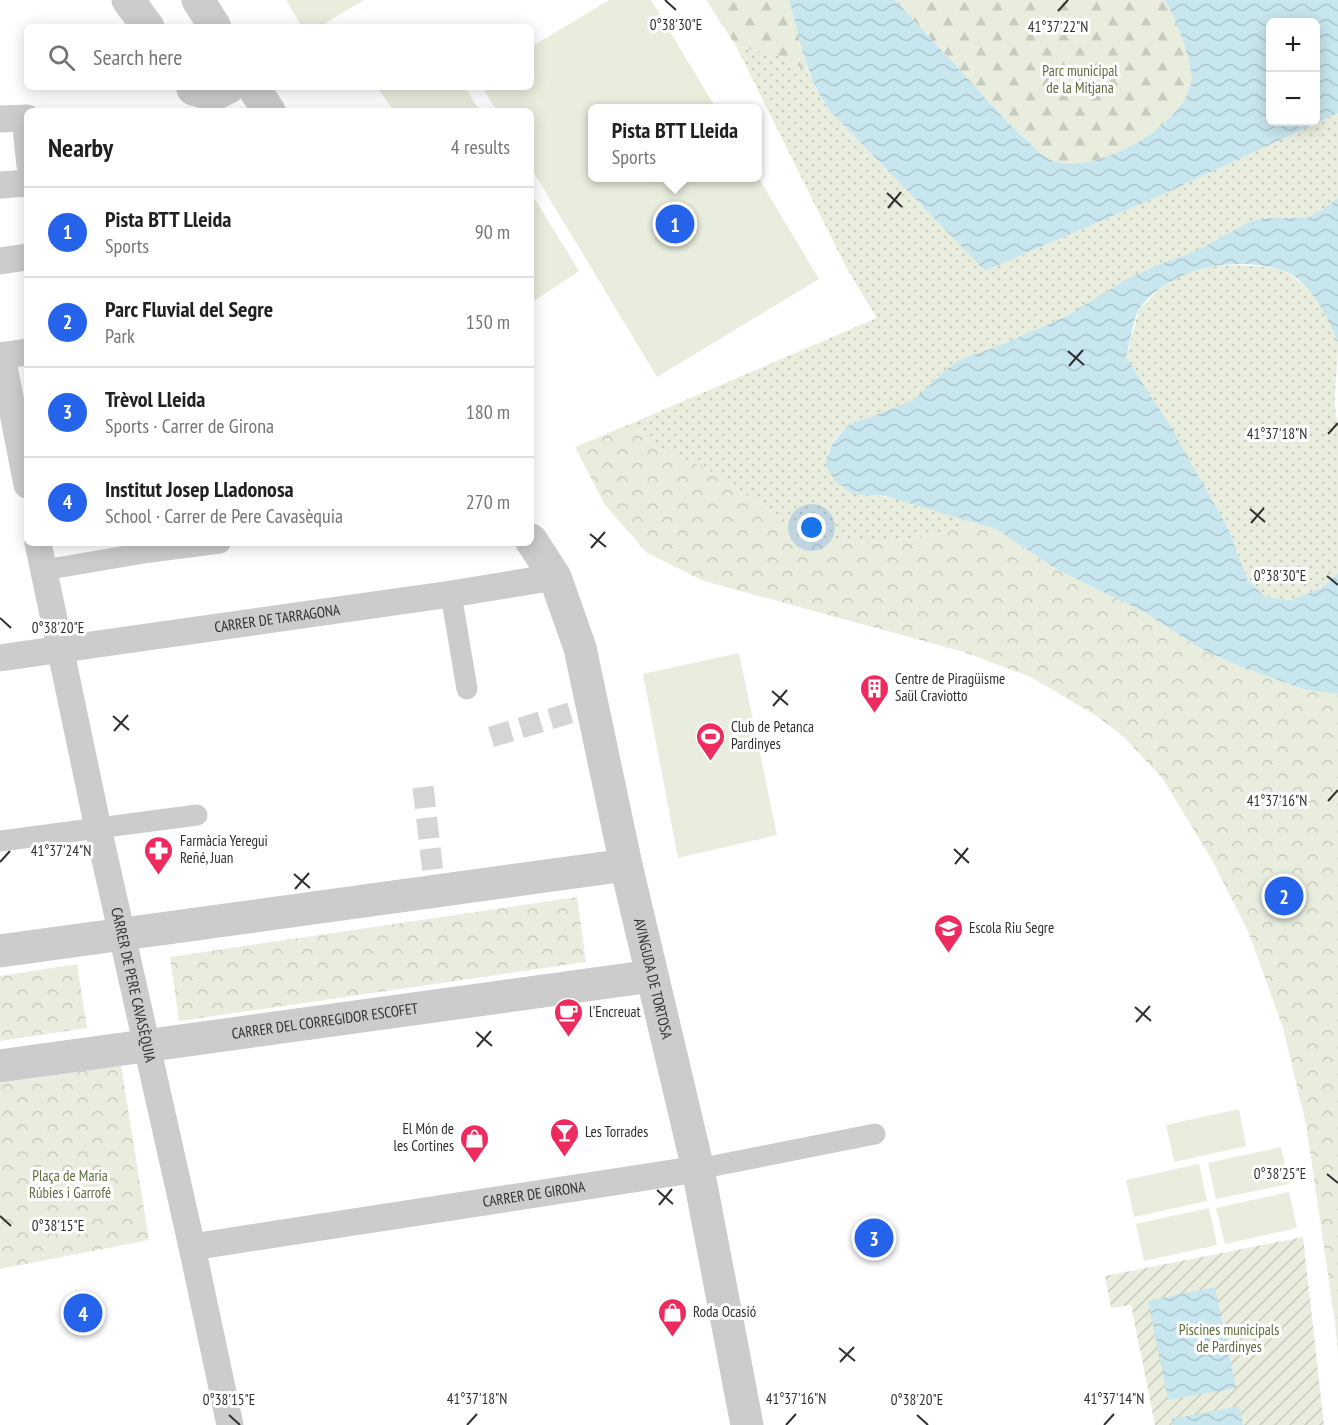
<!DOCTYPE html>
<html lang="en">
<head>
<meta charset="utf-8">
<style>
	:root { --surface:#fff; --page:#f2f2f2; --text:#202124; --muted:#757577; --line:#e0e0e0; --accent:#2563eb }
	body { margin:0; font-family:"PT Sans Narrow",sans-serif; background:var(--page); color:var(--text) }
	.controls { position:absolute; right:18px; top:18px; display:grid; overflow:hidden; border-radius:9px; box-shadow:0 3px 15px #0003 }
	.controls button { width:54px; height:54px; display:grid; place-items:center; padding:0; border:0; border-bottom:2px solid var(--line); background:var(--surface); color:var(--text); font:30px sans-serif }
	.you { position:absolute; left:812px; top:528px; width:21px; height:21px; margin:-15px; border:4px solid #fff; border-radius:50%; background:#1a73e8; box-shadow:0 0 0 9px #1a73e833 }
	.badge { display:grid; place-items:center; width:39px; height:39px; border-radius:50%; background:var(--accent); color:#fff; font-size:20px; font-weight:700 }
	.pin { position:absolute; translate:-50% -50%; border:3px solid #fff; box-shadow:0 2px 6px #0006 }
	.popup { position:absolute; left:588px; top:104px; width:174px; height:78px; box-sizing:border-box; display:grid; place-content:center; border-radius:9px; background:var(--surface); filter:drop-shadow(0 2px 4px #0005); font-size:20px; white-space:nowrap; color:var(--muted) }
	.popup b { font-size:22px; color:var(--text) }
	.popup::after { content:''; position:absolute; left:50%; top:100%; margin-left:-12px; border:12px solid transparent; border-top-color:var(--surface) }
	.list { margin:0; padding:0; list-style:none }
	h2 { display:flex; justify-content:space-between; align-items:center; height:78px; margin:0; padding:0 24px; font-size:26px }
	h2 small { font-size:20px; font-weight:400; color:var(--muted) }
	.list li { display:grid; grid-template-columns:39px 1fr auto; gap:18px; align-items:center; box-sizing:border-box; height:90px; padding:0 24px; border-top:2px solid var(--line) }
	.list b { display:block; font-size:22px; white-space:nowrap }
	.list p { margin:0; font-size:20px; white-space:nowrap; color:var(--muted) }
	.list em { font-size:20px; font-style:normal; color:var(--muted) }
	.icon { flex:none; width:33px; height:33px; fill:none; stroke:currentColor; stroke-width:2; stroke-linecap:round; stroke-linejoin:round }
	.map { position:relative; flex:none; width:1338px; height:1425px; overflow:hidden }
	.search { position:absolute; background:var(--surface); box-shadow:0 3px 15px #0003; left:24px; top:24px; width:510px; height:66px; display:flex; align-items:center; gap:15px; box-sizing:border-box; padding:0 21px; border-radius:9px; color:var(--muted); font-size:22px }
	.panel { position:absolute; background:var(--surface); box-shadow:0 3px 15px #0003; left:24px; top:108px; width:510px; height:438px; border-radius:9px }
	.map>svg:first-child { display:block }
	.grass { fill:url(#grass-dots) }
	.forest { fill:url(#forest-firs) }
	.park { fill:url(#park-crowns) }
	.garden { fill:url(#garden-furrows) }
	.pitch { fill:#e9eddd }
	.water { fill:url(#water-waves); fill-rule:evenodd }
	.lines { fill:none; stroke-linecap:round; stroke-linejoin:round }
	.pedestrian-tunnel { stroke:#d5d5d5; stroke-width:21; stroke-dasharray:21 10; stroke-linecap:butt }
	.pedestrian { stroke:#ccc; stroke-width:21 }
	.minor { stroke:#ccc; stroke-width:27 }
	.tertiary { stroke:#ccc; stroke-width:33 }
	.ticks { fill:none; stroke:#2f2f2f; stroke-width:2 }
	.labels { text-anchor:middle; stroke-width:6; stroke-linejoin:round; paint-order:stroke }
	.park-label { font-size:15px; fill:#5c6d3a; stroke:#fff }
	.street-label { font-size:15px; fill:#2f2f2f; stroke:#fff }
	.poi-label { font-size:15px; fill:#2f2f2f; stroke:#fff; text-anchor:start }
	.ticks-label { font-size:15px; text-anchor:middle; fill:#2f2f2f; stroke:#fff; stroke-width:6; stroke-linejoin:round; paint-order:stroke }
</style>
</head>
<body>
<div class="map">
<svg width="1338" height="1425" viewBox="0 0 1338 1425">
	<defs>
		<pattern id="grass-dots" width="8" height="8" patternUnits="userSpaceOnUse" patternTransform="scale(1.5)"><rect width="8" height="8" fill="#e9eddd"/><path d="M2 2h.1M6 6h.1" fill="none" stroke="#c8ccbe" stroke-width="1.8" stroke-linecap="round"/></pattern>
		<pattern id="forest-firs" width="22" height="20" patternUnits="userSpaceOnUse" patternTransform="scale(1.5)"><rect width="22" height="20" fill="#e9eddd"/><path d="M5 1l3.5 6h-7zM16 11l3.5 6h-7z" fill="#c8ccbe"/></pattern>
		<pattern id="park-crowns" width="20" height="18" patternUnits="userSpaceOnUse" patternTransform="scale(1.5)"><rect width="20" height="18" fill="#e9eddd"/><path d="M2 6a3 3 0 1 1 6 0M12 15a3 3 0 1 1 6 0" fill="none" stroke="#c8ccbe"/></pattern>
		<pattern id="garden-furrows" width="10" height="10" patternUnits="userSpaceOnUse" patternTransform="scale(1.5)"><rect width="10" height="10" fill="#e9eddd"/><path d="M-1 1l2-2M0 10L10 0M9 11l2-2" fill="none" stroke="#c8ccbe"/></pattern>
		<pattern id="water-waves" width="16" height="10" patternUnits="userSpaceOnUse" patternTransform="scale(1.5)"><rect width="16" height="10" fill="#c8e6ee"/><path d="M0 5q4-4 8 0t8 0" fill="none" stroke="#acc6cc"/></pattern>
	</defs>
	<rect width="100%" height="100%" fill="#fff"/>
	<!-- grass -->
	<g class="grass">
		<path d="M736 46 780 56 808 71 821 99 830 111 985 271 1157 197 1338 113V198L1322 210 1307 218H1267L1251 221 1198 250 1150 269 1125 280 1065 317 993 348 961 359 938 376 921 395 914 400C883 418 836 416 826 459L868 494 903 500 973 522 937 535 870 543 820 538 778 516 704 467 655 447 630 424 877 318 847 269Z"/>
		<path d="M1235 265C1251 266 1277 266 1290 274 1310 287 1336 323 1338 346 1338 373 1331 400 1338 425V573L1321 588 1291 600 1265 597 1247 579 1229 530 1185 453 1126 357 1139 310 1158 290 1181 275 1208 267Z"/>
	</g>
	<!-- forest -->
	<g class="forest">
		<polygon points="706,0 789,0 808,71 780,56 736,46"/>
		<path d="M895 0H1165C1176 18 1194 61 1191 82 1184 127 1093 177 1051 160 1043 157 1036 149 1030 143 1009 125 991 104 973 84 947 56 921 28 895 0Z"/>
	</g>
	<!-- park -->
	<g class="park">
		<polygon points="630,424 655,447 704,467 778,516 820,538 870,543 937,535 973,522 996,529 1056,569 1144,612 1201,649 1244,668 1306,690 1338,694 1338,1354 1335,1323 1306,1124 1283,1028 1248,931 1212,860 1163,779 1123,736 1095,715 1031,677 964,652 704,581 647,553 605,505 575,447"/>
		<polygon points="577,897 586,962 179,1021 170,957"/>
		<polygon points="77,964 87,1028 0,1041 0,976"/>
		<polygon points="121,1065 149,1240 0,1269 0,1083"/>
	</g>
	<!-- garden -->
	<polygon class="garden" points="1303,1237 1324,1425 1155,1425 1131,1305 1111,1308 1105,1276"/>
	<!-- pitch -->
	<g class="pitch">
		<polygon points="286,0 364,0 319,27 302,27"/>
		<polygon points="609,0 651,0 716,108 592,109 592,178 758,177 819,279 657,377 531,168 531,111 497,111 482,87 531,87 531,47"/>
		<polygon points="377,87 465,87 480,111 394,111"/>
		<polygon points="531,193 579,271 531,303"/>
		<polygon points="739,653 777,835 678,858 643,674"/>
		<polygon points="1239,1109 1246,1146 1174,1162 1166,1125"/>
		<polygon points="1281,1147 1289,1184 1216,1199 1208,1163"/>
		<polygon points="1199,1164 1207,1201 1134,1217 1126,1180"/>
		<polygon points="1289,1192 1297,1228 1225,1244 1216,1208"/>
		<polygon points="1209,1208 1217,1245 1144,1261 1136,1224"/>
	</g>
	<!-- water -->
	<g class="water">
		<path d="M789 0H895C921 28 947 56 973 84 991 104 1009 125 1030 143 1036 149 1043 157 1051 160 1093 177 1184 127 1191 82 1194 63 1175 17 1165 0H1338V113L1157 197 985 271 830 111C806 79 800 38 789 0ZM1316 22V122H1270V22Z"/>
		<path d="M1338 198V346C1335 325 1308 281 1287 272 1240 254 1171 266 1140 308 1133 318 1130 344 1126 357L1172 429 1229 530 1247 579 1265 597 1291 600 1321 588 1338 573V694L1306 690 1244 668 1201 649 1144 612 1056 569 996 529 885 496 853 494 835 481 827 467 826 459 832 444 847 426 914 400 944 371 961 359 993 348 1065 317 1125 280 1158 265 1198 250 1251 221 1267 218H1307L1322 210Z"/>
		<polygon points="1215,1287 1236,1388 1168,1400 1148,1301"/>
		<polygon points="1239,1406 1243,1425 1173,1425 1172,1419"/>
	</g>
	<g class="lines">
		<!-- pedestrian-tunnel -->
		<g class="pedestrian-tunnel">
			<polyline points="491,737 593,706"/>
			<polyline points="423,787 435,890"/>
		</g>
		<!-- pedestrian -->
		<g class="pedestrian">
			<polyline points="22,118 27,166"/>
			<polyline points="148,543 150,552 220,543"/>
			<polyline points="44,570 150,552"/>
			<polyline points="451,594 467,689"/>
			<polyline points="0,841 197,815"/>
			<polyline points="698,1169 875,1134"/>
		</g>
		<!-- minor -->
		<g class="minor">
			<polyline points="0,119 27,118"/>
			<polyline points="0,185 27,183"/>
			<polyline points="0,261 27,257"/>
			<polyline points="0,356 27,352"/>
			<polyline points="2,356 27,485"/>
			<path id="s1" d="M38 543 98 828 192 1247 230 1425"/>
			<path id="s2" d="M0 658 451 594 555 577"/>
			<path id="s3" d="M192 1247 698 1169"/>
		</g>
		<!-- tertiary -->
		<g class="tertiary">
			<polyline points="128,0 148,27"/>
			<polyline points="198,0 215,27"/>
			<polyline points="253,87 269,111"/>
			<polyline points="193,89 213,95 229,87"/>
			<path id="s4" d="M531 540 555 577 580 648 626 865 698 1169 747 1425"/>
			<polyline points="0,951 626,865"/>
			<path id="s5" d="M0 1066 652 976"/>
		</g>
	</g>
	<!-- ticks -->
	<path class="ticks" d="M665 0 676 10M1058 11 1068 0M887 193 902 207M888 208 901 192M1068 351 1084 365M1069 366 1083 350M1328 434 1338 423M1250 509 1265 522M1251 523 1264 508M590 534 606 547M591 548 605 532M1327 576 1338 585M0 618 11 628M772 691 788 705M773 706 787 690M113 716 129 730M114 731 128 715M1328 801 1338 790M954 849 969 863M0 862 10 851M955 864 968 848M294 874 310 888M295 889 309 873M1135 1007 1151 1021M1136 1022 1150 1006M476 1032 492 1046M477 1047 491 1031M1327 1174 1338 1183M657 1190 673 1204M659 1205 672 1189M0 1216 11 1226M839 1348 855 1361M840 1362 854 1347M229 1415 240 1425M917 1415 928 1425M467 1425 477 1414M786 1425 796 1414M1104 1425 1114 1414"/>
	<!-- icons -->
	<defs>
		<symbol id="building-pin" viewBox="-11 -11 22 30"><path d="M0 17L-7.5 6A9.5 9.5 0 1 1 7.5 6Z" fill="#ed2b5e" stroke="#fff"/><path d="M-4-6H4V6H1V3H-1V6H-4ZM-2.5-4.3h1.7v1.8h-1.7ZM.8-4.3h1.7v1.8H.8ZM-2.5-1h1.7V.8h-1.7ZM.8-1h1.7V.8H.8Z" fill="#fff"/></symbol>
		<symbol id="stadium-pin" viewBox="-11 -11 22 30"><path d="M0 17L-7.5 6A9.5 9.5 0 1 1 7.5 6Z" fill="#ed2b5e" stroke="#fff"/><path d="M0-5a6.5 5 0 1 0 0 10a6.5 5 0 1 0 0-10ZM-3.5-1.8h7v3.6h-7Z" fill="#fff"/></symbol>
		<symbol id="pharmacy-pin" viewBox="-11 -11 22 30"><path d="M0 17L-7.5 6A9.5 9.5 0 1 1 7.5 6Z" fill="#ed2b5e" stroke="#fff"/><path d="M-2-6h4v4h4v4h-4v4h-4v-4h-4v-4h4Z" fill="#fff"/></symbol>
		<symbol id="school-pin" viewBox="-11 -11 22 30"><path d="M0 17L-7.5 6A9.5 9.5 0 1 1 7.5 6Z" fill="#ed2b5e" stroke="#fff"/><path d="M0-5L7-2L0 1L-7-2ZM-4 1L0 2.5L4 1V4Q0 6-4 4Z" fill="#fff"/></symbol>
		<symbol id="cafe-pin" viewBox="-11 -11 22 30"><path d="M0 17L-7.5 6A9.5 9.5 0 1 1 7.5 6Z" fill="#ed2b5e" stroke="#fff"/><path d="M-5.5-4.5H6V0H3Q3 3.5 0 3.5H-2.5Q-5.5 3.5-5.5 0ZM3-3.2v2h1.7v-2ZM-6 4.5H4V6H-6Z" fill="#fff"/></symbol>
		<symbol id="bar-pin" viewBox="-11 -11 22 30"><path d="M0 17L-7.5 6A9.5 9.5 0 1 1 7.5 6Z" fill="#ed2b5e" stroke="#fff"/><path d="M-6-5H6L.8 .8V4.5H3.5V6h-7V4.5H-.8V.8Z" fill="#fff"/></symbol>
		<symbol id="shop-pin" viewBox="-11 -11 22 30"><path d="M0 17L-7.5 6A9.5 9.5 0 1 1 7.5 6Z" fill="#ed2b5e" stroke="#fff"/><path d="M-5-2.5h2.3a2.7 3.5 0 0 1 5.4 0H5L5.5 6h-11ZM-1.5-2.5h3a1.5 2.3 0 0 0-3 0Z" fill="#fff"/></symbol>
	</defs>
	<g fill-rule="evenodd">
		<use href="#building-pin" x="858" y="672" width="33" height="45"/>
		<use href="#stadium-pin" x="694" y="720" width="33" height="45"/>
		<use href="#pharmacy-pin" x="142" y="834" width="33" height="45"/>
		<use href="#school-pin" x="932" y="912" width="33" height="45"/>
		<use href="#cafe-pin" x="552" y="996" width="33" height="45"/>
		<use href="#bar-pin" x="548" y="1116" width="33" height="45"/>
		<use href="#shop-pin" x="458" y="1122" width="33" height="45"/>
		<use href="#shop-pin" x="656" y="1296" width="33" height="45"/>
	</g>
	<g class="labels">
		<!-- park labels -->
		<g class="park-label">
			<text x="1080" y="76">Parc municipal<tspan x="1080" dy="17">de la Mitjana</tspan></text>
			<text x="70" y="1181">Plaça de Maria<tspan x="70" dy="17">Rúbies i Garrofé</tspan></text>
			<text x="1229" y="1335">Piscines municipals<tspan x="1229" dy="17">de Pardinyes</tspan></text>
		</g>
		<!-- street labels -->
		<g class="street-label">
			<text dy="5" stroke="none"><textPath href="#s2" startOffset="280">CARRER DE TARRAGONA</textPath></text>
			<text dy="5" stroke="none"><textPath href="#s4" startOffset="458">AVINGUDA DE TORTOSA</textPath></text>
			<text dy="5" stroke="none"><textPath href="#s1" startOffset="452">CARRER DE PERE CAVASÈQUIA</textPath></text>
			<text dy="5" stroke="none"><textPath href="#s5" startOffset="328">CARRER DEL CORREGIDOR ESCOFET</textPath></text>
			<text dy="5" stroke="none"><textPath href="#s3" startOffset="346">CARRER DE GIRONA</textPath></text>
		</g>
		<!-- poi labels -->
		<g class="poi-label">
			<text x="895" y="684">Centre de Piragüisme<tspan x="895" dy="17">Saül Craviotto</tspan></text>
			<text x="731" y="732">Club de Petanca<tspan x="731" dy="17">Pardinyes</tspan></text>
			<text x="180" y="846">Farmàcia Yeregui<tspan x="180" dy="17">Reñé, Juan</tspan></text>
			<text x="969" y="933">Escola Riu Segre</text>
			<text x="589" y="1017">l'Encreuat</text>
			<text x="454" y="1134" text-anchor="end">El Món de<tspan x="454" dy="17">les Cortines</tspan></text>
			<text x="585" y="1137">Les Torrades</text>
			<text x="693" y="1317">Roda Ocasió</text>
		</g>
	</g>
	<g class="ticks-label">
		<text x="676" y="30">0°38'30"E</text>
		<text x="1058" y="32">41°37'22"N</text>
		<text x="1277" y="439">41°37'18"N</text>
		<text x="1280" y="581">0°38'30"E</text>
		<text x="58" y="633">0°38'20"E</text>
		<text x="1277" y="806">41°37'16"N</text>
		<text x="61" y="856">41°37'24"N</text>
		<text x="1280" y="1179">0°38'25"E</text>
		<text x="58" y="1231">0°38'15"E</text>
		<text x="477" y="1404">41°37'18"N</text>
		<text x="796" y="1404">41°37'16"N</text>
		<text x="1114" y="1404">41°37'14"N</text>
		<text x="229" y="1405">0°38'15"E</text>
		<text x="917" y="1405">0°38'20"E</text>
	</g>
</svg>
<div class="controls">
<button>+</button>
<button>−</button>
</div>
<div class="you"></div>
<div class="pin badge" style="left:675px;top:224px">1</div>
<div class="popup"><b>Pista BTT Lleida</b>Sports</div>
<div class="pin badge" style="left:1284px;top:896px">2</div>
<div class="pin badge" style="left:874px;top:1238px">3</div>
<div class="pin badge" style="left:83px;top:1313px">4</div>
<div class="search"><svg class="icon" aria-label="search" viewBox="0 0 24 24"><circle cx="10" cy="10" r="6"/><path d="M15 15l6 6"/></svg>Search here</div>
<section class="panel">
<h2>Nearby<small>4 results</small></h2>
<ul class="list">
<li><span class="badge">1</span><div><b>Pista BTT Lleida</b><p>Sports</p></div><em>90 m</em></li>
<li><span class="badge">2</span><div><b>Parc Fluvial del Segre</b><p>Park</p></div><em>150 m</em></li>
<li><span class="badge">3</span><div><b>Trèvol Lleida</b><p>Sports · Carrer de Girona</p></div><em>180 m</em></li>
<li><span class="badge">4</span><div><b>Institut Josep Lladonosa</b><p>School · Carrer de Pere Cavasèquia</p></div><em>270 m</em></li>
</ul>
</section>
</div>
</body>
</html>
